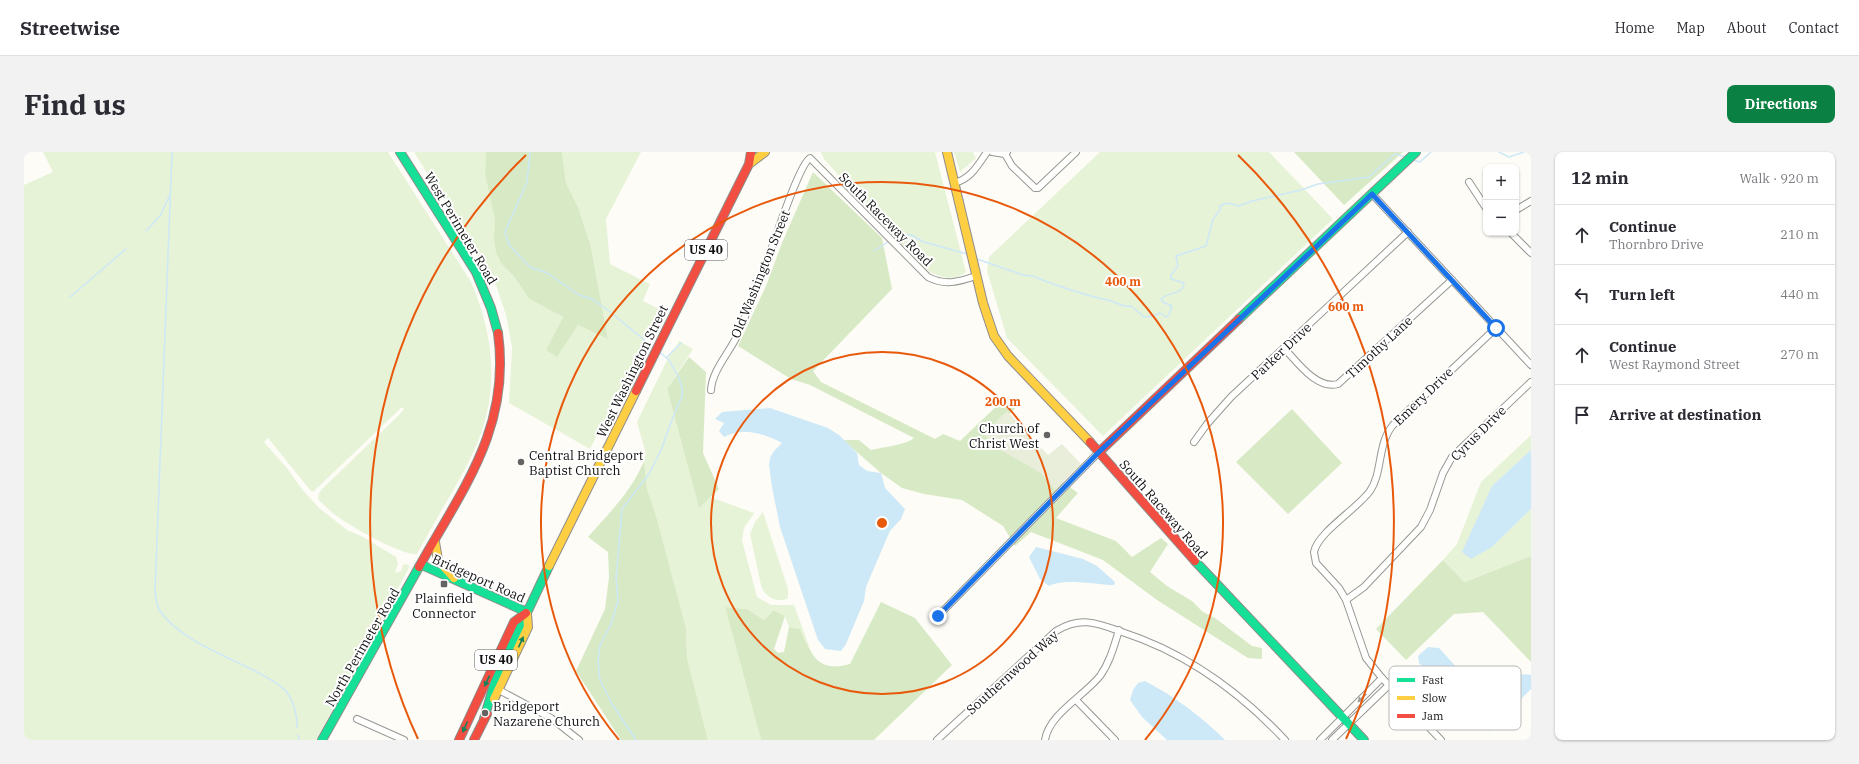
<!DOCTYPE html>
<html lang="en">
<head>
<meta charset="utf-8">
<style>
	:root { --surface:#fff; --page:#f2f2f3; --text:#2b2b33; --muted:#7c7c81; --line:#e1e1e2; --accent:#0b8043 }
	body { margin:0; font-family:"IBM Plex Serif",serif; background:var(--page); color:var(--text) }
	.controls { position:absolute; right:12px; top:12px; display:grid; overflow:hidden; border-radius:8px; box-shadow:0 1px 3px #0004 }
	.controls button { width:36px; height:36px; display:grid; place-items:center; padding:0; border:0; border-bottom:1px solid var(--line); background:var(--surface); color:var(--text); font:20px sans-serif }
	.stop { position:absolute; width:12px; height:12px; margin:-9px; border:3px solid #1a73e8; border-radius:50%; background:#fff }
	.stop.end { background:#1a73e8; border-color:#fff; box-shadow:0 1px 4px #0008 }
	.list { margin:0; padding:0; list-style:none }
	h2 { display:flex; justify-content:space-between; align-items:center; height:52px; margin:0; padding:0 16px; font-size:17px }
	h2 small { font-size:13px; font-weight:400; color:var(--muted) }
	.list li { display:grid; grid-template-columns:26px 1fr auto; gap:12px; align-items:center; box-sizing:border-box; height:60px; padding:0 16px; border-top:1px solid var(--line) }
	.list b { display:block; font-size:15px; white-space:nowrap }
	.list p { margin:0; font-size:13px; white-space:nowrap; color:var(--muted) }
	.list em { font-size:13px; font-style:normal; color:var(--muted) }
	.icon { flex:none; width:22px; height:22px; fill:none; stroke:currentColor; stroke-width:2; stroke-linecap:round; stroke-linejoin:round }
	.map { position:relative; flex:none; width:1507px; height:588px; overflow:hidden; border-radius:8px }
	header { display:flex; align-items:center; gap:24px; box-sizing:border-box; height:56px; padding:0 20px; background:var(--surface); border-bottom:1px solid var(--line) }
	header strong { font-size:19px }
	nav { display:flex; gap:22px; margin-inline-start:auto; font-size:14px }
	.intro { display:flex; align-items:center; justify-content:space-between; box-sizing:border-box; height:96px; padding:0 24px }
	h1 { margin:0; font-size:28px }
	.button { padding:10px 18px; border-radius:8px; background:var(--accent); color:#fff; font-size:14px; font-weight:700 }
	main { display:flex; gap:24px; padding:0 24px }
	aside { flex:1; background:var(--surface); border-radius:8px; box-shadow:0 1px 3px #0004 }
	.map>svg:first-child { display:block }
	.green { fill:#e7f3d7 }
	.forest { fill:#d8eac5 }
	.cemetery { fill:#e9eedb }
	.water { fill:#cde8f7 }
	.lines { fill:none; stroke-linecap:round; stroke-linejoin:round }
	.stream { stroke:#cde8f7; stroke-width:1.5 }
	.street-casing { stroke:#979795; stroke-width:8 }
	.fast-casing { stroke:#8e8d8b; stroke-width:10 }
	.slow-casing { stroke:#8e8d8b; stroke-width:10 }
	.jam-casing { stroke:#8e8d8b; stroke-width:10 }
	.street { stroke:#fffffe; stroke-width:6 }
	.fast { stroke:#16e098; stroke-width:8 }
	.slow { stroke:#ffcf43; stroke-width:8 }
	.jam { stroke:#f24e42; stroke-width:8 }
	.oneway { fill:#14835b }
	.oneway2 { fill:#a0a09f }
	.route { stroke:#1a73e8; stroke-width:5 }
	.ring { fill:none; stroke:#e8590c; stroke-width:2 }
	.poi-dot { fill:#646362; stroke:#fff; stroke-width:1.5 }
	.labels { text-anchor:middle; stroke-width:4; stroke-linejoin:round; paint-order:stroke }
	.shield { fill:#fff; stroke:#585858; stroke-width:1 }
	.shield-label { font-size:12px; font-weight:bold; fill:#111 }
	.street-label { font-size:13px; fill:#111; stroke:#fff }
	.poi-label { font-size:13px; fill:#111; stroke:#fff; text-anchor:start }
	.key { fill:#fff; stroke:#b8b8b8; stroke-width:1 }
	.key-label { font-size:11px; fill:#111 }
	.centre { fill:#e8590c; stroke:#fff; stroke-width:2 }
	.ring-label { font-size:12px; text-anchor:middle; font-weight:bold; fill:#e8590c; stroke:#fff; stroke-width:4; stroke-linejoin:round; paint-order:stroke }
</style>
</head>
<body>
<header>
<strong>Streetwise</strong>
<nav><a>Home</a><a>Map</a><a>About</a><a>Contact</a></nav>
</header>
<div class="intro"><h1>Find us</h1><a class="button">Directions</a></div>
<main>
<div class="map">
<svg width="1507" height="588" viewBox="0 0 1507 588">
	<rect width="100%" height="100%" fill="#fdfcf7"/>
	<!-- green -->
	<g class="green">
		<path d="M19 0H364L447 130C468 178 475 231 457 281 449 305 435 327 423 349 413 366 403 384 393 402 380 405 322 372 310 362 304 357 299 352 294 347L295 341 298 337 375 263 380 257 378 255 290 339H287L244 286 240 290 263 316 277 336 295 356 323 378 339 385 372 405 374 411 371 421 377 419 379 413 382 412 385 414 384 418 292 588H0V33L29 20Z"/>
		<polygon points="390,0 462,0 461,22 483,118 491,126 505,147 539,165 522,198 554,173 584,186 567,95 553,53 542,31 538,0 617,0 582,67 586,112 626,132 619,149 635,157 605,221 566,297 485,251 488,195 482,163 472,133"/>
		<path d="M797 0H911L942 120C928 132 909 123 897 114L800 7Z"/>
		<polygon points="930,0 949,0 952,6 936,20"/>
		<polygon points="1076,0 1245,0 1309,67 1079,284 983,186 963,119 965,105"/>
		<polygon points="655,189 669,197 643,237 675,356 686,345 730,361 720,376 718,388 733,445 747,453 770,453 789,505 776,477 765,475 761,464 751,458 740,468 723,457 701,455 737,588 684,588 663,506 662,476 633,367 623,337 620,309 622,302 613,270 648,198 651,197"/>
		<polygon points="1507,283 1507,298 1468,334 1468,395 1507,357 1507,404 1439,430 1419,408 1433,392 1457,330"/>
		<path d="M739 360 764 437V446C753 452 740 445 737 433L726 382 731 370Z"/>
	</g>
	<!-- forest -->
	<g class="forest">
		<polygon points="462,0 538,0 542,31 554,55 567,95 584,187 554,173 533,205 522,198 539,165 505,147 491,126 477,111 472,100 470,87 471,68 461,22"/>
		<polygon points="1270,0 1379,0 1320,53"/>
		<path d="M789 20 858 86 868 137 789 219 797 230 911 287 919 282 936 289 982 245 994 253 962 289 981 283 1019 316 1054 341 1032 366 1092 389 1108 405 1137 386 1144 392 1126 420 1143 434 1168 449 1179 460 1191 466 1228 494 1238 496V507L1224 506 1133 448 1079 408 1007 380 991 394 979 374 938 348 900 342 878 336 857 321 819 288H835L847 298C859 295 882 293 890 286L786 233 767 227 714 194 742 134 758 91Z"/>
		<polygon points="665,205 682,220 679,301 695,337 675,356 643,237"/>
		<polygon points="1268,257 1318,311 1264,362 1212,310"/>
		<path d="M620 309 623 337 633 367 662 476 663 506 684 588H597L552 519 581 457 585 425 584 400 564 385C586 360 607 340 620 309Z"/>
		<polygon points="1507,404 1507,510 1459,460 1430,462 1382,508 1352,477 1419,408 1440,430"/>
		<path d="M857 450 891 466 928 513 850 588H737L701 455 723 457 740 468 750 458 761 464 750 497 754 501 760 500 765 475 776 477C788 503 793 521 826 512Z"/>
	</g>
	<!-- cemetery -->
	<polygon class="cemetery" points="983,259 1024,303 1038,292 1057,312 1031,338 1017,321 975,297 960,282"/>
	<!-- water -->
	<g class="water">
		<path d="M746 256 804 276 815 283 833 301 835 313 843 319 857 321 861 336 881 357 877 367 866 379 853 409 842 435 840 449 822 492 817 499 801 497 794 488 756 375 748 335 745 313 746 306 750 299 758 291C740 282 719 274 700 285L695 279 700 271 691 267 698 260Z"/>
		<polygon points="1507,298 1507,357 1468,395 1447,407 1438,400 1468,334"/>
		<path d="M1012 395 1059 407 1073 414 1091 430 1090 433H1086C1071 432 1038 426 1025 434L1016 427 1005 405Z"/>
		<polygon points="1404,495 1415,496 1456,541 1468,546 1496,522 1507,523 1507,537 1465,579 1453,572 1395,511 1394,504"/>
		<path d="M1121 529C1150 544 1178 565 1201 588H1143L1118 565 1106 548 1109 538 1114 531Z"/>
	</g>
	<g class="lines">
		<!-- stream -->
		<g class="stream">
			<path d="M148 0 131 439C132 446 132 453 136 459 163 497 225 509 260 537 270 548 273 560 273 575"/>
			<polyline points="506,0 503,30 481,80 485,93 506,115 523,121 555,143 568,147 585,159 630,196"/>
			<polyline points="1475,0 1485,5 1500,0"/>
			<polyline points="1389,8 1396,10 1407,0"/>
			<polyline points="122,79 136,64 146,43"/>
			<polyline points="868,87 878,82 887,83 900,90 943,102"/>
			<polyline points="850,99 865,89"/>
			<path d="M953 107 999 123 1008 124C1033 134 1060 143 1087 149 1094 151 1100 156 1107 154L1120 165 1129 164 1136 161 1142 165 1145 163 1148 154 1139 150 1137 147C1144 140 1155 143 1159 135L1160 131 1147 127V123L1154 114 1152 104 1182 94 1189 67 1196 58V54C1204 49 1207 52 1215 54L1228 49 1277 38 1294 32 1345 25 1371 2 1382 5"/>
			<polyline points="46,145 102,97"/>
			<polyline points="643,205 657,191"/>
			<polyline points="274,583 275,588"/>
			<polyline points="612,588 588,552 576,528 574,510 576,493 587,472 594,449 592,427 598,357 625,322 638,296 647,270 658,244 658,237 655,226 645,208 634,199"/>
		</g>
		<defs>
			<g id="street">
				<polyline points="968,0 981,2 983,0"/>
				<polyline points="981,2 988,14 1011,36 1014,36 1052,0"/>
				<polyline points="1445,30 1462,56"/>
				<path d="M930 31C947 27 954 13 963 0"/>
				<polyline points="1348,42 1507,213"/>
				<polyline points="1492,58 1507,49"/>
				<polyline points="1487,81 1507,101"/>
				<path d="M1260 196C1273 210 1293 238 1314 232L1428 128"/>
				<path d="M687 238C688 219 705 201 713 184 725 156 736 127 747 98 753 82 775 13 786 6L904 125C921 134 934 130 952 124"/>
				<polyline points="1170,290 1183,272 1207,245 1384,80"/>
				<polyline points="1322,448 1340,435 1397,375 1406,358 1419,321 1428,305 1507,230"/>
				<polyline points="914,464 1075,300"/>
				<polyline points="475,538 527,566 555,588"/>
				<polyline points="1052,548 1091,588"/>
				<polyline points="333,567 380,588"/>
				<path d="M913 588 1032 479C1057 464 1073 471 1098 480 1163 501 1215 539 1261 588"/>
				<path d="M1021 588C1025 562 1060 544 1076 524 1086 510 1090 494 1095 478"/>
				<polyline points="1296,588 1358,526"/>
				<polyline points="1308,588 1365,533"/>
				<path d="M1417 588 1358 526 1342 506 1322 448 1315 436 1292 411 1290 400C1294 380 1333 357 1346 339 1359 320 1353 292 1369 273L1472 176"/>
			</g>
			<g id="fast">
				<polyline points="376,0 452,120 467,156 474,181"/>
				<polyline points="1215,167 1392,0"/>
				<polyline points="1171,409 1340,588"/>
				<polyline points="398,413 503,460"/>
				<polyline points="460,567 472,526 525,414"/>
				<polyline points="298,588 395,415"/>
			</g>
			<g id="slow">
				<polyline points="923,0 959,151 970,184 984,204 1066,290"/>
				<polyline points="725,12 741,0"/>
				<polyline points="411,390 414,408 430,426"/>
				<polyline points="525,414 612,239"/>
				<polyline points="470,547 504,475 503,462"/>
			</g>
			<g id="jam">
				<polyline points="612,239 725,12 727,0"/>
				<polyline points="1066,290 1171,409"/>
				<polyline points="1075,300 1215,167"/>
				<path d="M395 415C439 336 487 276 474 181"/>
				<polyline points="435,588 490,470 502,461"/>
				<polyline points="450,588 463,562"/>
			</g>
		</defs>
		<!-- street casing -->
		<use href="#street" class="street-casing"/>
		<!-- fast casing -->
		<use href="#fast" class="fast-casing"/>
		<!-- slow casing -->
		<use href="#slow" class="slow-casing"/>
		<!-- jam casing -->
		<use href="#jam" class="jam-casing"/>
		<!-- street -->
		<use href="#street" class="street"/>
		<!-- fast -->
		<use href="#fast" class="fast"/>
		<!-- slow -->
		<use href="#slow" class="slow"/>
		<!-- jam -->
		<use href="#jam" class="jam"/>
	</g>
	<!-- one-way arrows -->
	<defs><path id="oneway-solid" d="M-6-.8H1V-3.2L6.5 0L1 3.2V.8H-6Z"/></defs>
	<g class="oneway">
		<use href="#oneway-solid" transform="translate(497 490) rotate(-65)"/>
		<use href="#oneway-solid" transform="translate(463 529) rotate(115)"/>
		<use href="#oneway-solid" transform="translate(441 575) rotate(114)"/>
	</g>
	<use class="oneway2" href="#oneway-solid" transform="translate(1338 546) rotate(136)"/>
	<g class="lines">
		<!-- route -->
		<polyline class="route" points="914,464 1075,300 1348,42 1472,176"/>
	</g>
	<!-- distance rings -->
	<g class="ring">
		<circle cx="858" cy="371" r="171"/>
		<path d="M595 588A341 341 0 1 1 1121 588"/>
		<path d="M394 587A512 512 0 0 1 502 3M1214 3A512 512 0 0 1 1322 587"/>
	</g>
	<!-- markers -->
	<g class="poi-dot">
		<circle cx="1023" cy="283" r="4"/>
		<circle cx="497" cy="310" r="4"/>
		<rect x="416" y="428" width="8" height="8" rx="2"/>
		<circle cx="461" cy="561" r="4"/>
	</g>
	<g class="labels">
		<!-- shield labels -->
		<g class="shield">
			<rect x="661" y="88" width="42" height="20" rx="3"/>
			<rect x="451" y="498" width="42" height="20" rx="3"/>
		</g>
		<g class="shield-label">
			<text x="682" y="102">US 40</text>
			<text x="472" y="512">US 40</text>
		</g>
		<!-- street labels -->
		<g class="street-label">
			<text transform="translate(862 67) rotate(45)" y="5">South Raceway Road</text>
			<text transform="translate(437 76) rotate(59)" y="5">West Perimeter Road</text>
			<text transform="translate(736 122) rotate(-68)" y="5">Old Washington Street</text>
			<text transform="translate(1355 195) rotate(-43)" y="5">Timothy Lane</text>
			<text transform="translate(1257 199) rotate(-43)" y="5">Parker Drive</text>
			<text transform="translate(608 219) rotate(-64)" y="5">West Washington Street</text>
			<text transform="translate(1399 244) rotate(-44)" y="5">Emery Drive</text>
			<text transform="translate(1454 281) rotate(-45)" y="5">Cyrus Drive</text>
			<text transform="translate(1140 357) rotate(49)" y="5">South Raceway Road</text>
			<text transform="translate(455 426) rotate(24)" y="5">Bridgeport Road</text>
			<text transform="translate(338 495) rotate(-60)" y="5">North Perimeter Road</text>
			<text transform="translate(988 520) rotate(-42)" y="5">Southernwood Way</text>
		</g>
		<!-- poi labels -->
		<g class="poi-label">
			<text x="1015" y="281" text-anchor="end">Church of<tspan x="1015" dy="15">Christ West</tspan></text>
			<text x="505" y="308">Central Bridgeport<tspan x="505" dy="15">Baptist Church</tspan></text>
			<text x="420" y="451" text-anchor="middle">Plainfield<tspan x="420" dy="15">Connector</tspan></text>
			<text x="469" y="559">Bridgeport<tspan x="469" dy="15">Nazarene Church</tspan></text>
		</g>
	</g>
	<!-- legend -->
	<rect x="1365" y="514" width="132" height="64" rx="6" class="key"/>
	<rect x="1373" y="526" width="18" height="4" fill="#16e098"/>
	<rect x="1373" y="544" width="18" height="4" fill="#ffcf43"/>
	<rect x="1373" y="562" width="18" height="4" fill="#f24e42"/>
	<g class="key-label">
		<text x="1398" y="532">Fast</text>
		<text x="1398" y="550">Slow</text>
		<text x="1398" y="568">Jam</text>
	</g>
	<circle cx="858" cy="371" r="6" class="centre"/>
	<g class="ring-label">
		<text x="1099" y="134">400 m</text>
		<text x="1322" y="159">600 m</text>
		<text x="979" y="254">200 m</text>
	</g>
</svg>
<div class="controls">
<button>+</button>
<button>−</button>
</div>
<div class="stop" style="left:1472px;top:176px"></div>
<div class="stop end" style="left:914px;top:464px"></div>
</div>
<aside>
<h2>12 min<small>Walk · 920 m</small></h2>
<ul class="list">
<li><svg class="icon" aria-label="ahead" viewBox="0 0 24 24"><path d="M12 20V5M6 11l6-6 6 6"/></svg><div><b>Continue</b><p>Thornbro Drive</p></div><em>210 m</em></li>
<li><svg class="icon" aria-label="left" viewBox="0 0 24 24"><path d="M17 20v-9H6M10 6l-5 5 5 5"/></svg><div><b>Turn left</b></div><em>440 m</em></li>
<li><svg class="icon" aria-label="ahead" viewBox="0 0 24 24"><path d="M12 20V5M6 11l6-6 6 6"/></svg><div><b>Continue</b><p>West Raymond Street</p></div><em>270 m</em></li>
<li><svg class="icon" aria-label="arrive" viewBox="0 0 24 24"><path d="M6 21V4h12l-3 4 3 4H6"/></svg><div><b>Arrive at destination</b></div></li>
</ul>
</aside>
</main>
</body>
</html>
